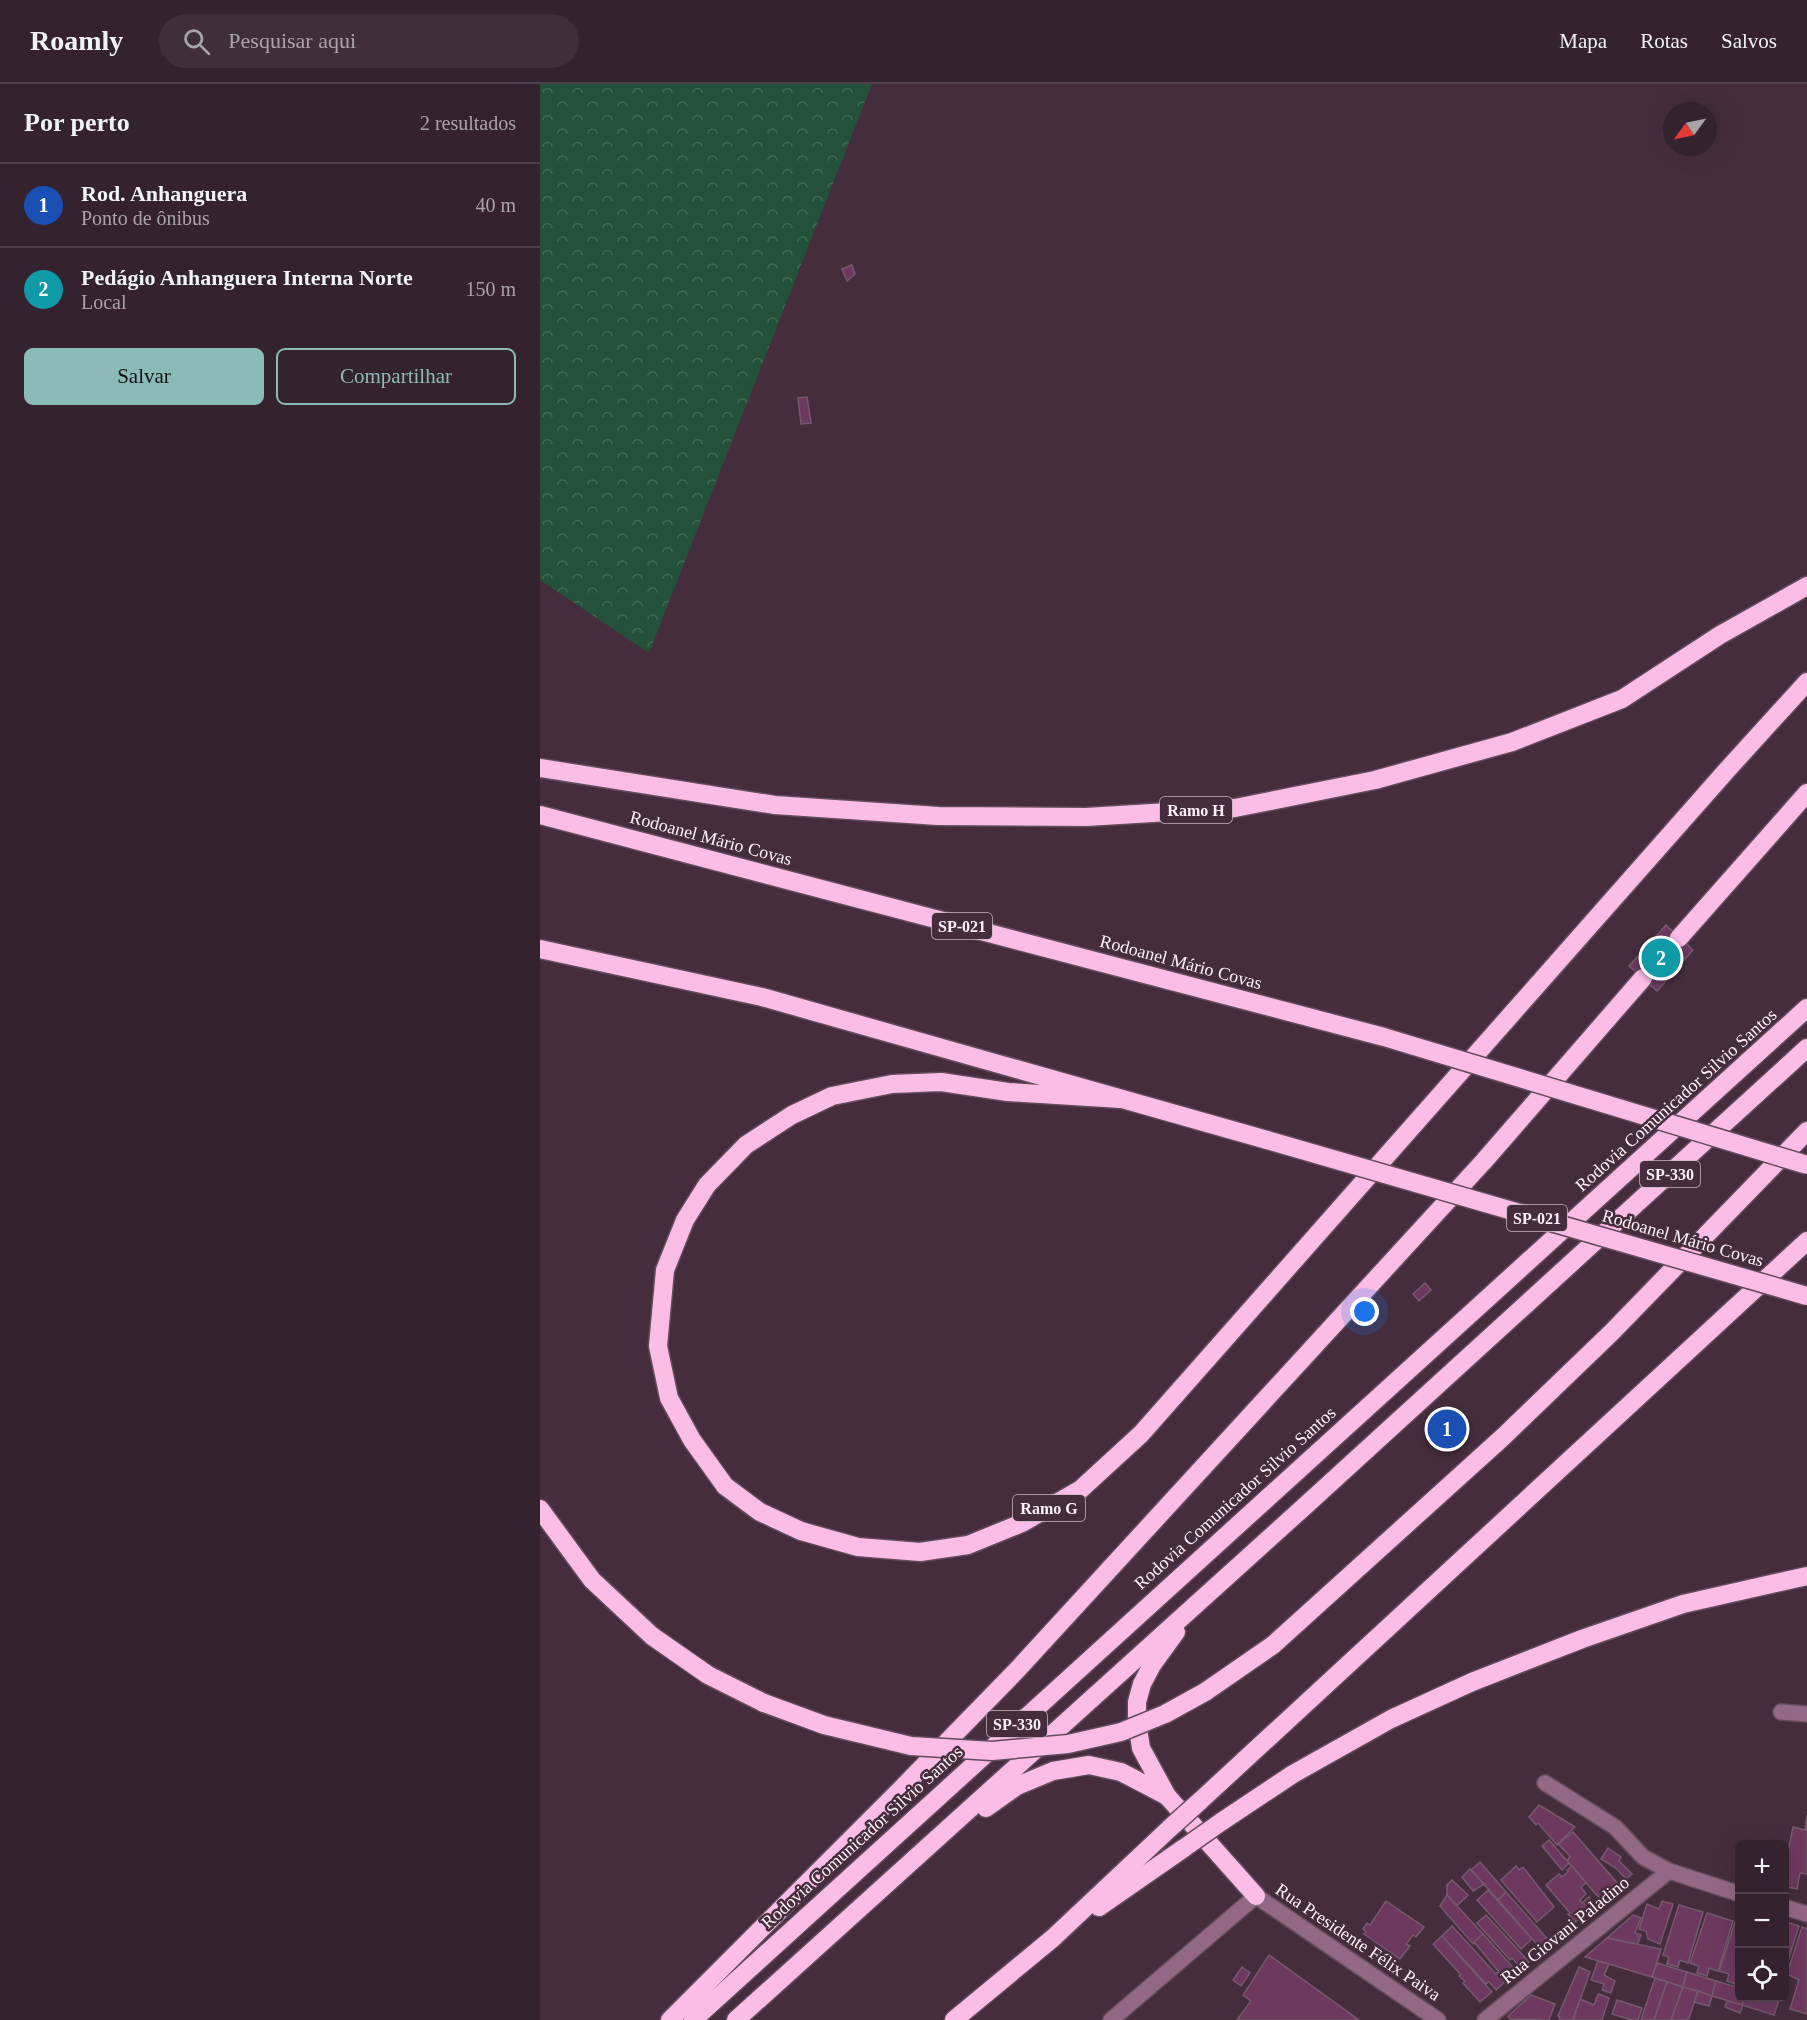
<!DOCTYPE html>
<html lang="pt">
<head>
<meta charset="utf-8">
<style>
	:root { --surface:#34222e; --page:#3f2f3a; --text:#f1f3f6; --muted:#a9a4aa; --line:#4e3f4a; --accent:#8bbbb9 }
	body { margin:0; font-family:"Times New Roman",serif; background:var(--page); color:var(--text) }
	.controls { position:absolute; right:18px; bottom:18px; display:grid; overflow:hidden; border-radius:9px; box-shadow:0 6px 24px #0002 }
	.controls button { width:54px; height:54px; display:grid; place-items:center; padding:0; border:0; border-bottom:2px solid var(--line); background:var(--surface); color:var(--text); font:30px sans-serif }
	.compass { position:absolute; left:1123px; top:18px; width:54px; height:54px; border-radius:50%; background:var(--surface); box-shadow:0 6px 24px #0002; rotate:237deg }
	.you { position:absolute; left:825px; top:1228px; width:21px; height:21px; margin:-15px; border:4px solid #fff; border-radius:50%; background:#1a73e8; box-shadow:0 0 0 9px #1a73e833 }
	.badge { display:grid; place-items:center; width:39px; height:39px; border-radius:50%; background:var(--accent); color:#fff; font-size:20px; font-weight:700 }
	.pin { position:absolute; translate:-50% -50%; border:3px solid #fff; box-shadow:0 2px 6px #0006 }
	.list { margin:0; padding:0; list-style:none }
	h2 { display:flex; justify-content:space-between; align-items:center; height:78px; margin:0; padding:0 24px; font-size:26px }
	h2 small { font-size:20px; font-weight:400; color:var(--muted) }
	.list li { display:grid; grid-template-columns:39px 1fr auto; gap:18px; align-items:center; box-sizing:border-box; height:84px; padding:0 24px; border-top:2px solid var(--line) }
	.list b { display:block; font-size:22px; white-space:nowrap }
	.list p { margin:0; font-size:20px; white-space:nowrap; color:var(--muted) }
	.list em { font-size:20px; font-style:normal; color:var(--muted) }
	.actions { display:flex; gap:12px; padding:18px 24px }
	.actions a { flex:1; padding:14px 0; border:2px solid var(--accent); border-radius:9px; text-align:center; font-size:21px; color:var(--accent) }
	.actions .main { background:var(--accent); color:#111 }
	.icon { flex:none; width:33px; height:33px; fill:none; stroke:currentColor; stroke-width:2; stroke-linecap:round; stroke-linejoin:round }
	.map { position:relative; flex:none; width:1267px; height:1936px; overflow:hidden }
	header { display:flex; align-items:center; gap:36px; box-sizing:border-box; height:84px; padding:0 30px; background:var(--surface); border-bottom:2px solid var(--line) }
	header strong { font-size:28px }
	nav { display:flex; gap:33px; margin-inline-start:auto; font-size:21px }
	.search { width:420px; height:54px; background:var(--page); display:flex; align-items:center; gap:15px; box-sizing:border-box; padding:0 21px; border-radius:33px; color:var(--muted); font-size:22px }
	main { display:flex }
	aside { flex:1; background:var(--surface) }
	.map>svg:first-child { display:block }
	.forest { fill:url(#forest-crowns) }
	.building { fill:#6e395f; stroke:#75596c; stroke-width:1.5 }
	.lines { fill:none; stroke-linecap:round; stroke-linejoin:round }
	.motorway-tunnel { stroke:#614a5a; stroke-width:18; stroke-dasharray:18 9; stroke-linecap:butt }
	.minor-casing { stroke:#634c5c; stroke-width:18 }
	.motorway-casing { stroke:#634c5c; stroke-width:21 }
	.minor { stroke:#936885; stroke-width:15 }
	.motorway { stroke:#fbbce6; stroke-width:18 }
	.motorway-bridge-casing { stroke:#634c5c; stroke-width:21; stroke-linecap:butt }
	.motorway-bridge { stroke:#fbbce6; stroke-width:18 }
	.labels { text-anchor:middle; stroke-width:5; stroke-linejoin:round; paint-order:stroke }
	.shield { fill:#452d3e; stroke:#c6b6c1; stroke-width:1.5 }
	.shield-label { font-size:16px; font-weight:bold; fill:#fef1f9 }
	.street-label { font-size:18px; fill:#fef1f9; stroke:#452d3e }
</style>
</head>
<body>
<header>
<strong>Roamly</strong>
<div class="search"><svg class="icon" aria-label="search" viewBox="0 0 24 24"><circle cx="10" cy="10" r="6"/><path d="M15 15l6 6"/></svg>Pesquisar aqui</div>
<nav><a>Mapa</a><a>Rotas</a><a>Salvos</a></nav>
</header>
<main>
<aside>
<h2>Por perto<small>2 resultados</small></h2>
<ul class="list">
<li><span class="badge" style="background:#1a4fb4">1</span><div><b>Rod. Anhanguera</b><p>Ponto de ônibus</p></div><em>40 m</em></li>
<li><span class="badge" style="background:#0f9aa8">2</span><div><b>Pedágio Anhanguera Interna Norte</b><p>Local</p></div><em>150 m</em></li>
</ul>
<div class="actions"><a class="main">Salvar</a><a>Compartilhar</a></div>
</aside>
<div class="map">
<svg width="1267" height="1936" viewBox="0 0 1267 1936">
	<defs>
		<pattern id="forest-crowns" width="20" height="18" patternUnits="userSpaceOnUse" patternTransform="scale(1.5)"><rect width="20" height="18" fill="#235139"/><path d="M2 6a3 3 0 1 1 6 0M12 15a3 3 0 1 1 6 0" fill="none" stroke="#446a56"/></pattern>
	</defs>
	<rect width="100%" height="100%" fill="#452d3e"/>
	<!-- forest -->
	<polygon class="forest" points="0,0 332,0 109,569 0,496"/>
	<!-- building -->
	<g class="building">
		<polygon points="312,181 315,190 307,197 302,185"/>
		<polygon points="267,313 271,339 261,340 258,314"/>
		<polygon points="1126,841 1153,866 1117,907 1089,882"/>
		<polygon points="885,1199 891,1206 879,1217 873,1210"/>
		<polygon points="909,1338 914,1344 903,1354 898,1349"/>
		<polygon points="999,1721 1035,1743 1017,1761 998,1739 996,1741 989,1733"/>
		<polygon points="1267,1731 1267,1790 1260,1789 1257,1805 1244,1802 1244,1778 1246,1778 1253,1743 1265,1746"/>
		<polygon points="1033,1748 1079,1801 1061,1816 1027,1777 1030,1772 1018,1760"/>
		<polygon points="1009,1756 1029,1779 1022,1786 1002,1762"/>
		<polygon points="1068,1764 1081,1773 1079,1777 1092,1790 1086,1795 1076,1784 1061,1775"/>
		<polygon points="940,1778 966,1808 958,1816 931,1786"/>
		<polygon points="976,1782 979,1786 983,1783 1014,1823 997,1838 961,1796"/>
		<polygon points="1032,1782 1046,1799 1041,1803 1046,1810 1040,1816 1042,1819 1049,1813 1053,1819 1052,1820 1053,1823 1035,1838 1028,1830 1030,1829 1006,1801 1019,1790 1022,1793 1028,1788 1027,1786"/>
		<polygon points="930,1785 944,1800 933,1807 922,1793"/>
		<polygon points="912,1796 928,1811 917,1822 907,1811 907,1801"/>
		<polygon points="948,1806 992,1855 981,1865 937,1816"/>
		<polygon points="966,1808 1011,1859 1002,1866 958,1816"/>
		<polygon points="907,1811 943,1850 933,1860 900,1822"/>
		<polygon points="846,1817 884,1843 876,1853 873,1851 866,1860 870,1862 860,1875 824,1850 826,1848 823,1845 827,1839 830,1841"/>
		<polygon points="1122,1817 1133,1820 1120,1860 1108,1855 1106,1847 1099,1845 1107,1820 1119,1825"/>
		<polygon points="1139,1821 1163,1828 1148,1879 1140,1876 1138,1883 1127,1880 1129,1873 1123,1871"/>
		<polygon points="1167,1829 1193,1837 1178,1887 1169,1884 1167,1892 1157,1889 1159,1882 1150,1879"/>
		<polygon points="946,1831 989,1878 981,1884 972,1874 970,1876 937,1839"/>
		<polygon points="1093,1831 1101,1834 1095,1849 1101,1851 1097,1861 1067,1854"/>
		<polygon points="1195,1838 1200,1839 1200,1893 1196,1900 1187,1897 1189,1890 1179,1887"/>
		<polygon points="1246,1838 1259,1842 1244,1889 1244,1843"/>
		<polygon points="912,1842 956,1890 957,1889 965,1898 956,1906 949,1898 946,1900 902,1852"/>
		<polygon points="1262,1843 1267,1845 1267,1930 1250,1925 1259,1896 1247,1890"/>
		<polygon points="943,1850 977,1888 965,1898 957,1889 959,1888 934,1858"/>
		<polygon points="902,1852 952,1908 940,1918 923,1899 925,1897 919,1892 921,1891 893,1860"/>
		<polygon points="1067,1854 1121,1865 1112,1893 1045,1873"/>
		<polygon points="729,1871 819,1936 697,1936 711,1917 703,1911"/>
		<polygon points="1058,1877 1069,1880 1064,1891 1075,1897 1071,1909 1062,1906 1064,1900 1051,1896"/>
		<polygon points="1117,1879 1147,1888 1143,1903 1112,1893"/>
		<polygon points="702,1883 710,1889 701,1902 693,1896"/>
		<polygon points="1039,1883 1050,1888 1033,1936 1019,1936 1020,1933 1018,1932"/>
		<polygon points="1147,1888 1176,1897 1172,1912 1143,1903"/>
		<polygon points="1115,1894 1127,1898 1114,1936 1101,1936"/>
		<polygon points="1176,1897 1200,1904 1200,1914 1204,1914 1202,1921 1172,1912"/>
		<polygon points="1127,1898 1143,1903 1131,1936 1114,1936"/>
		<polygon points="1143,1903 1158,1907 1149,1934 1147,1936 1131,1936"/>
		<polygon points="1158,1907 1172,1912 1169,1922 1154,1918"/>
		<polygon points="1058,1910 1069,1914 1062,1936 1033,1936 1040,1915 1054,1921"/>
		<polygon points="991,1911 1015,1920 1009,1936 970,1935 968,1932"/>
		<polygon points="1204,1914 1230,1914 1239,1916 1234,1931 1202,1921"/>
		<polygon points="1077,1916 1102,1924 1098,1936 1092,1936 1072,1930"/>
		<polygon points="1187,1917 1203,1921 1200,1929 1185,1923"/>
	</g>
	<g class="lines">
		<!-- motorway-tunnel -->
		<polyline class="motorway-tunnel" points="1103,894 1139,854"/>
		<defs>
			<g id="minor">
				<polyline points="1241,1628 1267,1630"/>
				<polyline points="1005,1699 1075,1743 1103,1773 1129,1787 1200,1810"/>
				<polyline points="1244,1823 1267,1830"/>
				<polyline points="571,1936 716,1812 898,1936"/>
				<polyline points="945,1936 1129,1787"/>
			</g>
			<g id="motorway">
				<polyline points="0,684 235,721 398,732 546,733 695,724 835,696 972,658 1082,615 1180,551 1267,502"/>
				<polyline points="0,731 844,953"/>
				<polyline points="1139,854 1267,709"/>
				<polyline points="0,865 222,913 727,1056"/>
				<polyline points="581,1015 468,1008 401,998 352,1000 292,1012 252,1031 206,1061 167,1101 145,1136 125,1186 118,1262 129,1314 152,1356 185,1402 220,1428 261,1447 318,1463 380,1468 428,1461 482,1439 541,1405 601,1350 1187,686 1267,598"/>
				<polyline points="0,1425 52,1496 112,1552 168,1591 224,1619"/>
				<polyline points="636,1548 612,1581 602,1600 597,1618 597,1638 601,1664 627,1712 716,1812"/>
				<polyline points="665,1608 733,1561 963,1353 1072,1248 1267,1047"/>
				<polyline points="660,1717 1267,1157"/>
				<polyline points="446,1724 477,1702 513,1687 549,1681 581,1688 627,1712"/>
				<polyline points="681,1738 753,1690 851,1635 932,1598 1042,1555 1143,1520 1267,1492"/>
				<polyline points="559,1823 644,1764"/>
				<polyline points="130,1936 362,1704 478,1585 944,1077 1103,894"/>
				<polyline points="153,1936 1267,924"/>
				<polyline points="196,1936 765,1422 1267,964"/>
				<polyline points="414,1936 513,1854 630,1744"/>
			</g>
		</defs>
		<!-- minor casing -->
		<use href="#minor" class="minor-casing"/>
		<!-- motorway casing -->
		<use href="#motorway" class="motorway-casing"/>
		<!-- minor -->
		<use href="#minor" class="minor"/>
		<!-- motorway -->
		<use href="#motorway" class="motorway"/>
		<defs>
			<g id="motorway-bridge">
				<polyline points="844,953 1267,1081"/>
				<polyline points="727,1056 1267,1212"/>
				<polyline points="224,1619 284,1641 371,1662 452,1667 528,1660 581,1648 625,1630 665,1608"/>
				<polyline points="630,1744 660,1717"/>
				<polyline points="644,1764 681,1738"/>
			</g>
		</defs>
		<!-- motorway-bridge casing -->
		<use href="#motorway-bridge" class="motorway-bridge-casing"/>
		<!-- motorway-bridge -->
		<use href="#motorway-bridge" class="motorway-bridge"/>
	</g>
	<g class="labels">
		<!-- shield labels -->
		<g class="shield">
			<rect x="620" y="713" width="72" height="26" rx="4.5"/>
			<rect x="392" y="829" width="60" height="26" rx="4.5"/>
			<rect x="1100" y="1077" width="60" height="26" rx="4.5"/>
			<rect x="967" y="1121" width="60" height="26" rx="4.5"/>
			<rect x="473" y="1411" width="72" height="26" rx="4.5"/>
			<rect x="447" y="1627" width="60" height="26" rx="4.5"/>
		</g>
		<g class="shield-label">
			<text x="656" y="732">Ramo H</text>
			<text x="422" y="848">SP-021</text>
			<text x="1130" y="1096">SP-330</text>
			<text x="997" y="1140">SP-021</text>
			<text x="509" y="1430">Ramo G</text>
			<text x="477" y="1646">SP-330</text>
		</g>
		<!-- street labels -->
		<g class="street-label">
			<text transform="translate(171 754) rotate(15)" y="6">Rodoanel Mário Covas</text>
			<text transform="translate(641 878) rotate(15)" y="6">Rodoanel Mário Covas</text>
			<text transform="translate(1136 1016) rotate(-42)" y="6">Rodovia Comunicador Silvio Santos</text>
			<text transform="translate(1143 1154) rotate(16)" y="6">Rodoanel Mário Covas</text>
			<text transform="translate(695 1414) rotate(-42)" y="6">Rodovia Comunicador Silvio Santos</text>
			<text transform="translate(322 1753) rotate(-42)" y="6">Rodovia Comunicador Silvio Santos</text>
			<text transform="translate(1025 1846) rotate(-39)" y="6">Rua Giovani Paladino</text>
			<text transform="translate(818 1858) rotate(34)" y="6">Rua Presidente Félix Paiva</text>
		</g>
	</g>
</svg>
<div class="controls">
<button>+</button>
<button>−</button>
<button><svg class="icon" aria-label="locate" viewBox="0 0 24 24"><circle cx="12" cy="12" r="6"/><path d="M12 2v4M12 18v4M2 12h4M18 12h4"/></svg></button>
</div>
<svg class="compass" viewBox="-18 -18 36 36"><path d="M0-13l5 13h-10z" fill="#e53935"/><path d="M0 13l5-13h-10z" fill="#a9a4aa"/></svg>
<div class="you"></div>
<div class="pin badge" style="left:907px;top:1345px;background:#1a4fb4">1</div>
<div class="pin badge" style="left:1121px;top:874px;background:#0f9aa8">2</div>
</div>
</main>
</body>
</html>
